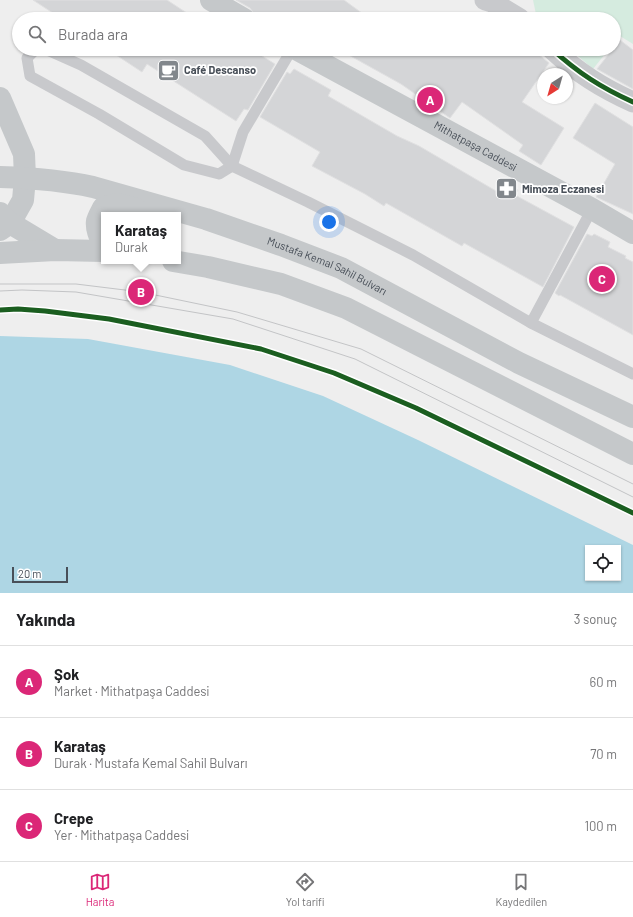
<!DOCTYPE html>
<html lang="tr">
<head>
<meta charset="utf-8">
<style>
	:root { --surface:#fff; --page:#f6f6f6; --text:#202124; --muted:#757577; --line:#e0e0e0; --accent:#db2777 }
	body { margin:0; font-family:Barlow,sans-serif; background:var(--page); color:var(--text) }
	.controls { position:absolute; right:12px; bottom:12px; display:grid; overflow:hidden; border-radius:0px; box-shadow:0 1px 3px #0004 }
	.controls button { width:36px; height:36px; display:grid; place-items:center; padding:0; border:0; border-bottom:1px solid var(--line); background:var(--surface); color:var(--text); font:20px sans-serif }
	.compass { position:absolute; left:537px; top:68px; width:36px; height:36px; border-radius:50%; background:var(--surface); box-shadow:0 1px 3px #0004; rotate:217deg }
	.scale { position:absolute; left:12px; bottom:10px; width:56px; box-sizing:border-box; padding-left:4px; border:2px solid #484f58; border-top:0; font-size:11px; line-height:14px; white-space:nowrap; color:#484f58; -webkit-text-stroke:3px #fff; paint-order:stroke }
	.you { position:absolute; left:329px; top:222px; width:14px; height:14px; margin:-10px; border:3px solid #fff; border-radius:50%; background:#1a73e8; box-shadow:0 0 0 6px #1a73e833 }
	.badge { display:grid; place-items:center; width:26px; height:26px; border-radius:50%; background:var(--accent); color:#fff; font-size:13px; font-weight:700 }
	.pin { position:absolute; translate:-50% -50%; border:2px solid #fff; box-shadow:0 1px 4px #0006 }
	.popup { position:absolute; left:101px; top:212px; width:80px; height:52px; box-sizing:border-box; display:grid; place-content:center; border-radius:0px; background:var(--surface); filter:drop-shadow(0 1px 3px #0005); font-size:13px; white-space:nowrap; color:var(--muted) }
	.popup b { font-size:15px; color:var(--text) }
	.popup::after { content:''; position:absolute; left:50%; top:100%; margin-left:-8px; border:8px solid transparent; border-top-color:var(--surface) }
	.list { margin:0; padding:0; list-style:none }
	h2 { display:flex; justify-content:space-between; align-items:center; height:52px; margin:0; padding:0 16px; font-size:17px }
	h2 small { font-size:13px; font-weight:400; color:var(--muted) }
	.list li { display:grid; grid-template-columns:26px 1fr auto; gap:12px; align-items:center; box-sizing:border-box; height:72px; padding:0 16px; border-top:1px solid var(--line) }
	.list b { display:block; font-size:15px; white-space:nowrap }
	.list p { margin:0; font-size:13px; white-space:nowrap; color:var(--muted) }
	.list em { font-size:13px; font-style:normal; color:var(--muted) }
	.icon { flex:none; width:22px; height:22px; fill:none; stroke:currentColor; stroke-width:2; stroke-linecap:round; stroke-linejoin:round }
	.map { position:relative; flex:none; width:633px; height:593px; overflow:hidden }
	.search { position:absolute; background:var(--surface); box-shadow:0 1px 3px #0004; left:12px; right:12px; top:12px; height:44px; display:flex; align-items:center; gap:10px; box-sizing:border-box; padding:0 14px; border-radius:22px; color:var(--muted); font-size:15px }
	.sheet { height:268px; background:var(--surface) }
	nav { display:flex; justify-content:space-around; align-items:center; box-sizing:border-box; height:56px; border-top:1px solid var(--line); background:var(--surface); font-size:11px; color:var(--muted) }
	nav a { display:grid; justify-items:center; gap:2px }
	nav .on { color:var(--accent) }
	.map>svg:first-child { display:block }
	.green { fill:#d5ebdf }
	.water { fill:#aed6e4; fill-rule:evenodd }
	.building { fill:#d4d5d7; stroke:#e0e0e1 }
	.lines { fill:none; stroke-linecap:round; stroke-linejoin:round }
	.service { stroke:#c8c9cc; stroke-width:11 }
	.minor { stroke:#c8c9cc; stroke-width:21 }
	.primary { stroke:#c5c8ca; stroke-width:22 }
	.tram { stroke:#c3c4c6; stroke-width:1 }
	.cycleway-casing { stroke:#fff; stroke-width:8 }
	.cycleway { stroke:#1b5e20; stroke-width:5 }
	.labels { text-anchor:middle; stroke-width:3.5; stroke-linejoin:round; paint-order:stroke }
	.poi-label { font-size:11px; font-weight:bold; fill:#484f58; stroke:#fff; text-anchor:start }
	.street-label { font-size:11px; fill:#484f58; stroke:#fff }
</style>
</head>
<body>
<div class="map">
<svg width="633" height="593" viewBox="0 0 633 593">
	<rect width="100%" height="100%" fill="#eee"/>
	<!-- green -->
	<g class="green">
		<polygon points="533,0 633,0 633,44 620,36 614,42 614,19 537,19"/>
		<polygon points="570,49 609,49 593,69"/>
	</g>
	<!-- water -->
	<path class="water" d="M0 336 88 339 230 365 323 396 418 440 633 545V593H0ZM588 548H618V578H588Z"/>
	<!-- building -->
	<g class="building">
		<polygon points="33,0 167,0 196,19 62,19"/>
		<polygon points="236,0 344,0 370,19 262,19 255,15 250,8"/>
		<polygon points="620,40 633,50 633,89 597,69"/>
		<polygon points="107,49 251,49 275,64 248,110 244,109 236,121 147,64 142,72"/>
		<polygon points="338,49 532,49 549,63 522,102 564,128 541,165 519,151 523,145 462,102 450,118 401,84"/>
		<polygon points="294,69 331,90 328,96 397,136 419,146 496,191 501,181 518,190 515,195 574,227 543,287 464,243 462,246 386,203 384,206 365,194 312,166 320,152 260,117 287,72 290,74"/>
		<polygon points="595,103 633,127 633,214 596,197 615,164 573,138"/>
		<polygon points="587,234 592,236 594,234 610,242 608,247 626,256 625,258 633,262 633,335 560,295 559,296 555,293"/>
	</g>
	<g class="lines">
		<!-- service -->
		<g class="service">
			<polyline points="36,49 27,58 30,76 99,114 184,165 219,174 232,166 243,132 292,49"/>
			<polyline points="45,49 81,65 205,136 232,166 308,202 413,255 531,323 633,374"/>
			<polyline points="531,323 592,209"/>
		</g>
		<!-- minor -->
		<g class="minor">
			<polyline points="485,0 492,2 520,19"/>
			<path d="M552 49C578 73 602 88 633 102"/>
		</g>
		<!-- primary -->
		<g class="primary">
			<polyline points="211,0 244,19"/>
			<path id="s1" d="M296 49 592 209 633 233"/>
			<polyline points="0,98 24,154 25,178 23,200 10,223 0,230"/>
			<path id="s2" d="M0 177C31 178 62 180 93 187L206 219 281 245 341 268 519 363 633 417"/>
			<polyline points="0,213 10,223 55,250"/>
			<path d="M104 243C99 239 96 227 97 221 98 217 101 212 103 208L116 204 136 209"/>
			<polyline points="0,253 55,250 104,251"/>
			<polyline points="173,261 208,267 281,284 346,308 633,454"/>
		</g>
		<!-- tram -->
		<g class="tram">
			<polyline points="0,284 76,284 141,292 237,312 361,349 633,484"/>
			<polyline points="0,291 22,290 76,292 233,319 355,359 633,497"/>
		</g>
		<defs>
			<g id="cycleway">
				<path d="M552 49C578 73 602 88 633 102"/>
				<polyline points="0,310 18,309 45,311 109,319 261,349 334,373 416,408 633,513"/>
			</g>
		</defs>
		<!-- cycleway casing -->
		<use href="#cycleway" class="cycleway-casing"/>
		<!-- cycleway -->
		<use href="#cycleway" class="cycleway"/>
	</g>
	<!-- icons -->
	<defs>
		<symbol id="cafe-square" viewBox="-11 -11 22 22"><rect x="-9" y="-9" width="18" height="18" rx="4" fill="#82878c" stroke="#fff"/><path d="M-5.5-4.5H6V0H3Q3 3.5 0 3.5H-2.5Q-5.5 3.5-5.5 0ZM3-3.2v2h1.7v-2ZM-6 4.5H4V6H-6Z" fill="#fff"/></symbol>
		<symbol id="pharmacy-square" viewBox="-11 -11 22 22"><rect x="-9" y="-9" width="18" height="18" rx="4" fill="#82878c" stroke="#fff"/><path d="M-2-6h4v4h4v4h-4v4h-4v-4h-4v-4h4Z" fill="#fff"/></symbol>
	</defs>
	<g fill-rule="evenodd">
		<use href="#cafe-square" x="156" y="58" width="25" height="25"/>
		<use href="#pharmacy-square" x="494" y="176" width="25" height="25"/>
	</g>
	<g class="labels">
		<!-- poi labels -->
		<g class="poi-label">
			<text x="184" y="74">Café Descanso</text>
			<text x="522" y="193">Mimoza Eczanesi</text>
		</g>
		<!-- street labels -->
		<g class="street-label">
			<text dy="4" stroke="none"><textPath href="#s1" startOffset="204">Mithatpaşa Caddesi</textPath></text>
			<text dy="4" stroke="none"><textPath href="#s2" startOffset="341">Mustafa Kemal Sahil Bulvarı</textPath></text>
		</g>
	</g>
</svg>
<div class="controls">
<button><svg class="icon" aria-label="locate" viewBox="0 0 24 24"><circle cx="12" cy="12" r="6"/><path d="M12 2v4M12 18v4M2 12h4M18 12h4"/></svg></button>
</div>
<svg class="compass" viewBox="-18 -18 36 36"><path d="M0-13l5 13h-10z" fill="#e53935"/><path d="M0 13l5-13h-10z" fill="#757577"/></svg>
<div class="scale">20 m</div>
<div class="you"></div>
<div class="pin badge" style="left:430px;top:100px">A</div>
<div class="pin badge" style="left:141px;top:292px">B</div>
<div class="popup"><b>Karataş</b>Durak</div>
<div class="pin badge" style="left:602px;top:279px">C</div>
<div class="search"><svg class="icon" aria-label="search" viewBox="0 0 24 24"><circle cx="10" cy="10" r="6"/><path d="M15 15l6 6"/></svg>Burada ara</div>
</div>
<section class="sheet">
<h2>Yakında<small>3 sonuç</small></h2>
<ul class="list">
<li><span class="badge">A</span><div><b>Şok</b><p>Market · Mithatpaşa Caddesi</p></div><em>60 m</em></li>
<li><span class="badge">B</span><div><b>Karataş</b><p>Durak · Mustafa Kemal Sahil Bulvarı</p></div><em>70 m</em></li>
<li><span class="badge">C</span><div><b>Crepe</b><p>Yer · Mithatpaşa Caddesi</p></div><em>100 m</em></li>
</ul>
</section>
<nav>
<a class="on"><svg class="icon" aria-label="map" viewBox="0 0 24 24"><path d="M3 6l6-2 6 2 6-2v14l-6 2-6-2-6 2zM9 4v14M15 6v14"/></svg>Harita</a>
<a><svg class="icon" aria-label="directions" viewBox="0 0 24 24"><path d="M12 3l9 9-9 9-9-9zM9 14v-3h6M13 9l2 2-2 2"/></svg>Yol tarifi</a>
<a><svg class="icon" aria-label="saved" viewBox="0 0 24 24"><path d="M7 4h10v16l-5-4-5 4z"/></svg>Kaydedilen</a>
</nav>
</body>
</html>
